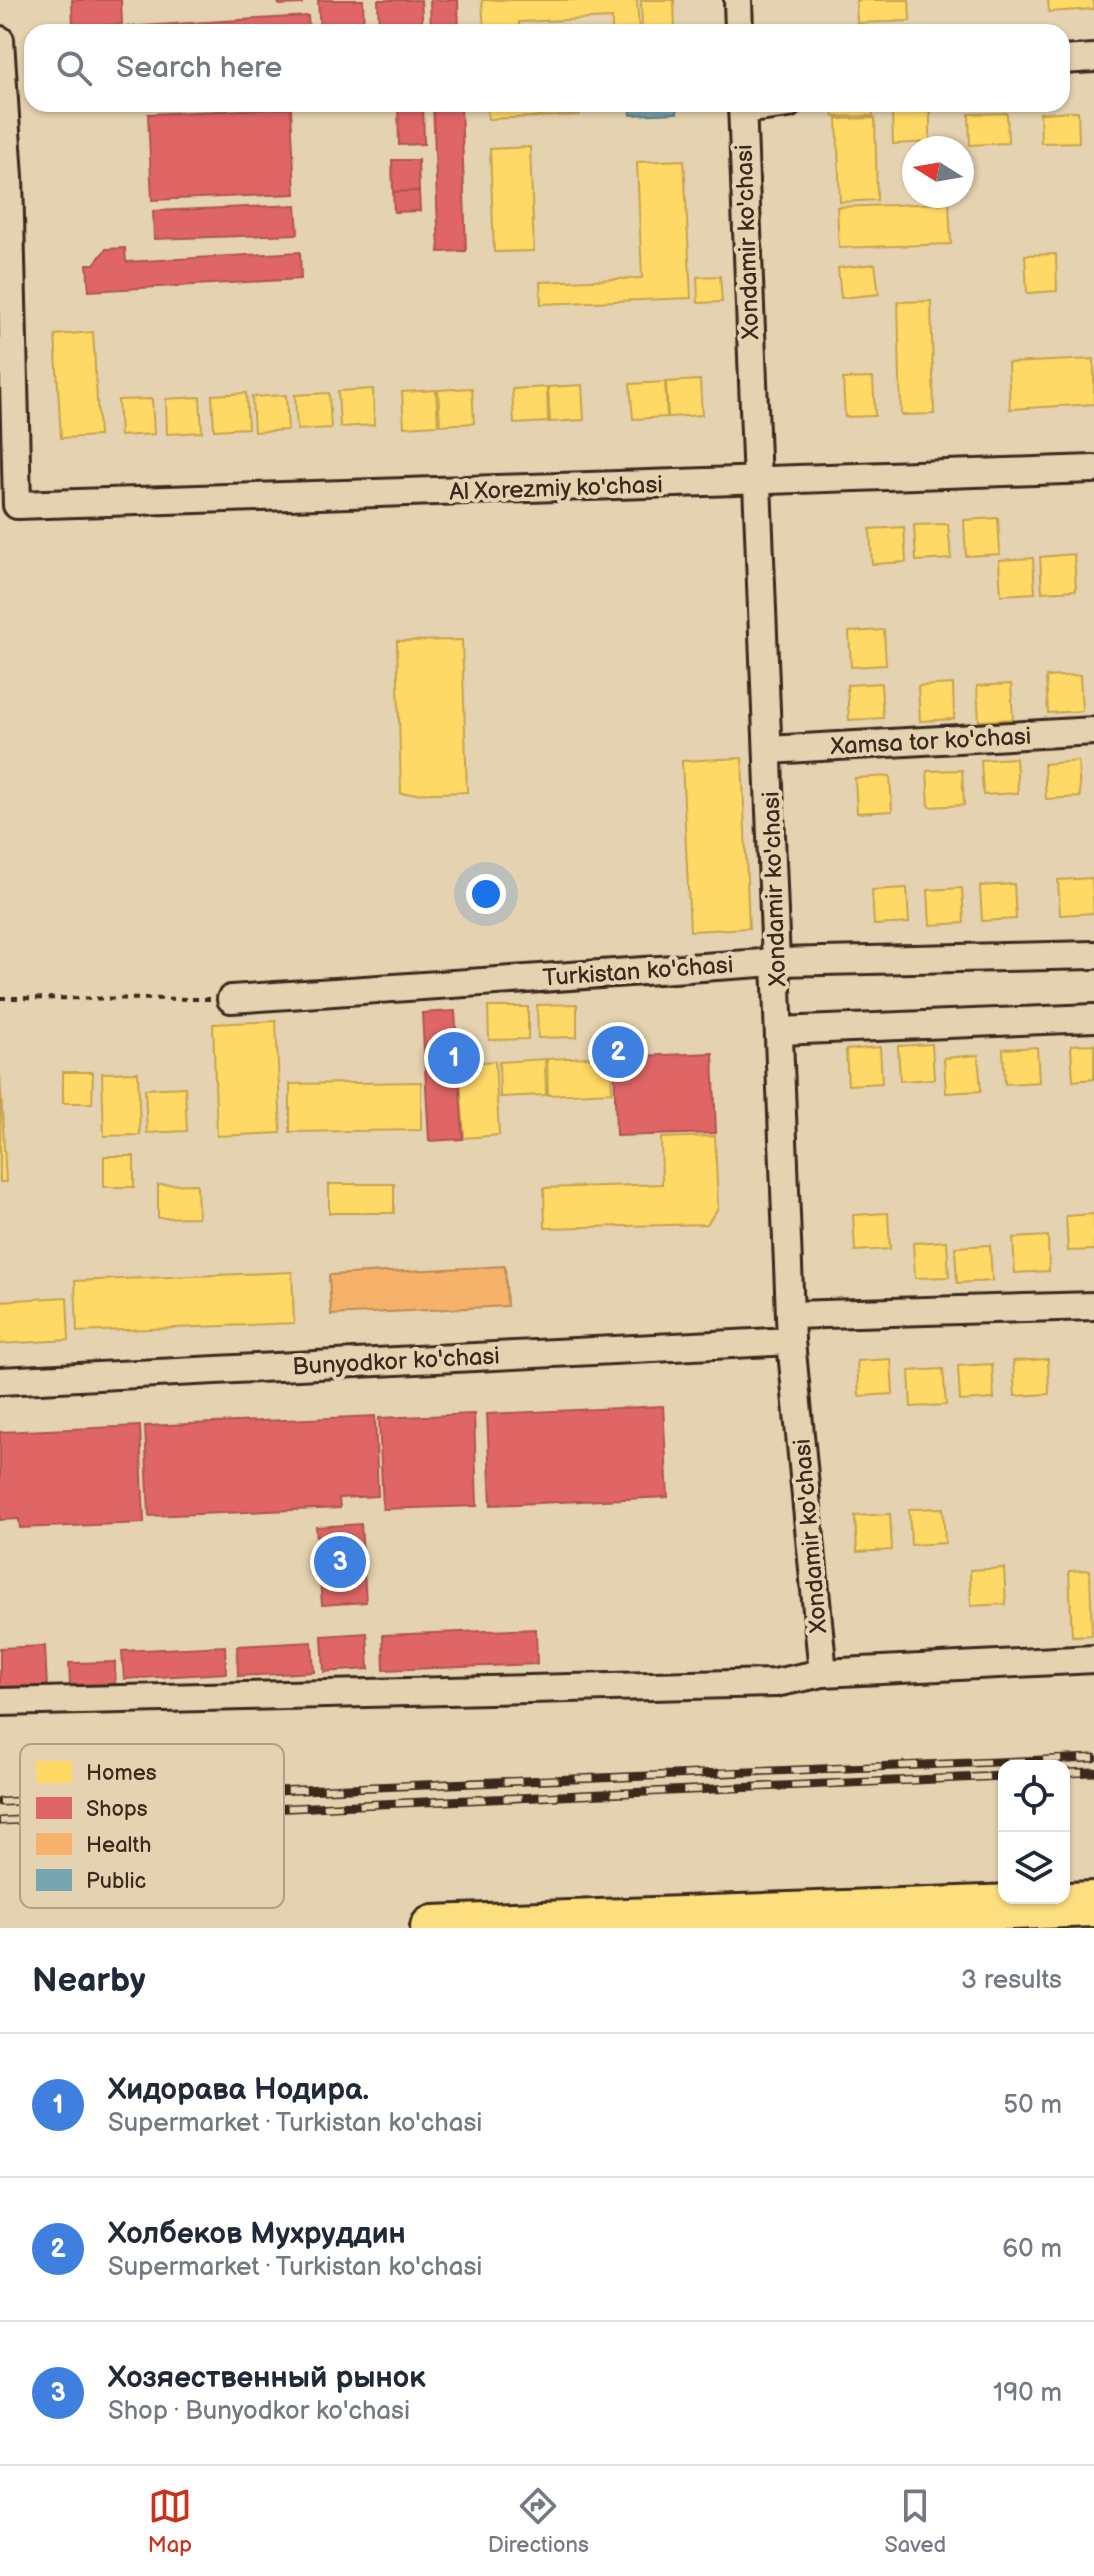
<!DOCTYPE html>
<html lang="en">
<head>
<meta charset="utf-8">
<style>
	:root { --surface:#fff; --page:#f2f2f3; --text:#1f2937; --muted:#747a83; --line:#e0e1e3; --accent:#c8321e }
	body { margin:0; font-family:"Balsamiq Sans",sans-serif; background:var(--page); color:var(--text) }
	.controls { position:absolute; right:24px; bottom:24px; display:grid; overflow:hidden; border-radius:16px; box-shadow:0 2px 6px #0004 }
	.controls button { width:72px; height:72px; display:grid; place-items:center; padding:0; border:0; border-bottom:2px solid var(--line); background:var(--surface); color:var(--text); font:40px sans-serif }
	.compass { position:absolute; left:902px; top:136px; width:72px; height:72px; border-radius:50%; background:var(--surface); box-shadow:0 2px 6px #0004; rotate:281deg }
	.you { position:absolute; left:486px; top:894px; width:28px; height:28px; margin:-20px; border:6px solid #fff; border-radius:50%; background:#1a73e8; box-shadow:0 0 0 12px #1a73e833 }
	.badge { display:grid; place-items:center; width:52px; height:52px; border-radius:50%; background:var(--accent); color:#fff; font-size:26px; font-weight:700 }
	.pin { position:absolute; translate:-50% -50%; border:4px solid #fff; box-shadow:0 2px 8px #0006 }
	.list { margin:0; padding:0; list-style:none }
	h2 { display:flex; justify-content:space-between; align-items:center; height:104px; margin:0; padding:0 32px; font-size:34px }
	h2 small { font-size:26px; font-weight:400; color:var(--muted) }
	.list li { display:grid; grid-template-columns:52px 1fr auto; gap:24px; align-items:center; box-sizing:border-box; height:144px; padding:0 32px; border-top:2px solid var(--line) }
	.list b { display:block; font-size:30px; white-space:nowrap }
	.list p { margin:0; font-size:26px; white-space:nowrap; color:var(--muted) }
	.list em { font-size:26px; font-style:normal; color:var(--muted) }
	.icon { flex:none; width:44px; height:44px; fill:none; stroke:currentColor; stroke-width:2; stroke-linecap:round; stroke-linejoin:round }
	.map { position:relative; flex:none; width:1094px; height:1928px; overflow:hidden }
	.search { position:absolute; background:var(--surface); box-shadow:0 2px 6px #0004; left:24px; right:24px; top:24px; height:88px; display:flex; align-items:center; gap:20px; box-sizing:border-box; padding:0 28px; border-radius:24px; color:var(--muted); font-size:30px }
	.sheet { height:536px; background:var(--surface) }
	nav { display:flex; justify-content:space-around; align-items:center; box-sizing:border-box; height:112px; border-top:2px solid var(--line); background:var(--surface); font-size:22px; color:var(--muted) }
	nav a { display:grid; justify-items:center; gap:4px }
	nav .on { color:var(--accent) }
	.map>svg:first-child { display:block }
	.homes { fill:#ffd966; stroke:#c4a450; stroke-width:2 }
	.shops { fill:#e06666; stroke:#ae5450; stroke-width:2 }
	.health { fill:#f6b26b; stroke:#be8954; stroke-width:2 }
	.public { fill:#76a5af; stroke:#648084; stroke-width:2 }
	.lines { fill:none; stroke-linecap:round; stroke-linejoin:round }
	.minor-casing { stroke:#3b2a1e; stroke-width:32 }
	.trunk-casing { stroke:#3b2a1e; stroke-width:50 }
	.path { stroke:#3b2a1e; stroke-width:4; stroke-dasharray:6 6; stroke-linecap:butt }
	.minor { stroke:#e5d2b0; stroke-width:26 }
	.trunk { stroke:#fedf80; stroke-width:44 }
	.rail-casing { stroke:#3b2a1e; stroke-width:9 }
	.rail { stroke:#e5d2b0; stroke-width:6; stroke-dasharray:18; stroke-linecap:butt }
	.labels { text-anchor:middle; stroke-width:8; stroke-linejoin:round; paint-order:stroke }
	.street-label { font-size:24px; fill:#3b2a1e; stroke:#e5d2b0 }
	.key { fill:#e5d2b0; stroke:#b2a084; stroke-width:2 }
	.key-label { font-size:22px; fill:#3b2a1e }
</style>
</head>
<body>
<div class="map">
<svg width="1094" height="1928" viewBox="0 0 1094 1928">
	<rect width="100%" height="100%" fill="#e5d2b0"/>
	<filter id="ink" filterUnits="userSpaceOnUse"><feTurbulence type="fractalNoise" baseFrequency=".0125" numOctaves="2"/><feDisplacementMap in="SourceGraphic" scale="16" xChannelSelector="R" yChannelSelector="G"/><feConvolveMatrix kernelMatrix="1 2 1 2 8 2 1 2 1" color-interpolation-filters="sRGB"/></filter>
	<g filter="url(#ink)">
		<!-- homes -->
		<g class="homes">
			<polygon points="482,0 637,0 639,32 612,32 612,18 519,22 519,32 484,32"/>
			<polygon points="641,0 674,0 675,31 642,32"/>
			<polygon points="856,0 909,0 910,21 857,23"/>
			<polygon points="1048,0 1094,0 1094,9 1049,12"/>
			<polygon points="487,104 579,104 579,115 488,119"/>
			<polygon points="833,104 872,104 873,116 834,117"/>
			<polygon points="930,111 930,142 893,144 892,113"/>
			<polygon points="1078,111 1079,142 1041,143 1040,113"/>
			<polygon points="1007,113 1008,143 970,145 969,114"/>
			<polygon points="875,118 877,200 840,202 837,119"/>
			<polygon points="530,147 534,251 494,252 490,149"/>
			<polygon points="684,160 691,298 541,304 540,282 642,278 637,162"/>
			<polygon points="949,203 951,244 839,248 837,207"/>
			<polygon points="1056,254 1057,291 1027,293 1025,255"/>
			<polygon points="875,264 879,294 841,298 838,268"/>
			<polygon points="720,276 722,302 698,303 697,277"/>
			<polygon points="931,301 934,414 901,415 898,302"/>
			<polygon points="93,332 99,436 61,438 55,335"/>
			<polygon points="1094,359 1094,404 1010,409 1008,363"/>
			<polygon points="873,378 875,416 845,417 843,379"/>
			<polygon points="700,380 702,415 668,417 666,382"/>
			<polygon points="665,382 667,417 633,419 630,384"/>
			<polygon points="582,385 584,420 550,422 548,387"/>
			<polygon points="547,387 548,422 514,424 512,389"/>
			<polygon points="472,388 474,423 440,425 438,390"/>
			<polygon points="373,389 374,425 340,427 338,391"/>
			<polygon points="436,390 438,425 404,427 402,392"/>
			<polygon points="246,393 248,428 214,430 212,395"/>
			<polygon points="329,393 331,428 297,430 295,395"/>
			<polygon points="286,395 288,430 254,432 252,397"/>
			<polygon points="200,397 202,432 167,434 166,399"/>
			<polygon points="152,399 154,434 120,436 118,400"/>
			<polygon points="998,518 1000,554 966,556 964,520"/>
			<polygon points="948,524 951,559 916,561 914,525"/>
			<polygon points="904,527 906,562 872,564 870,529"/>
			<polygon points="1074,554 1076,590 1042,592 1040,557"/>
			<polygon points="1033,558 1035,593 1001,595 999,560"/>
			<polygon points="884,630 886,665 851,667 849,632"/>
			<polygon points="462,640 467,792 401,794 397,641"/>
			<polygon points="1080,675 1082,711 1048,713 1046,677"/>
			<polygon points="881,683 883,718 849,720 847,685"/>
			<polygon points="953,684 954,719 920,721 918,686"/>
			<polygon points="1011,684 1013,719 979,721 977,686"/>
			<polygon points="742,758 749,928 690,931 682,761"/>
			<polygon points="1016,758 1018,793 983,795 981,760"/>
			<polygon points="1078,761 1080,797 1046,799 1044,764"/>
			<polygon points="962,770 964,805 929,807 927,771"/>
			<polygon points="890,776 892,811 857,813 855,778"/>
			<polygon points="1092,878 1094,913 1060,915 1058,880"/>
			<polygon points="1014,884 1016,919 982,921 980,886"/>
			<polygon points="907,888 909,923 874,925 872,890"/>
			<polygon points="962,888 964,923 930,925 928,890"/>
			<polygon points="577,1004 577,1037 538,1038 537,1005"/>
			<polygon points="488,1007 528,1007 528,1039 489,1040"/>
			<polygon points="276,1021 281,1133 217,1136 213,1024"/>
			<polygon points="932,1044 934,1079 900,1081 898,1046"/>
			<polygon points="1094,1044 1094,1079 1073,1081 1071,1045"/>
			<polygon points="880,1047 882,1083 848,1085 846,1050"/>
			<polygon points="1037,1047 1039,1082 1005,1084 1003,1049"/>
			<polygon points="978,1055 981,1091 946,1093 944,1058"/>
			<polygon points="610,1056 612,1092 548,1095 547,1059"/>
			<polygon points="545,1059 546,1095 500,1097 499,1062"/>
			<polygon points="495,1061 499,1135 464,1138 459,1064"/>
			<polygon points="63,1072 93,1072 92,1103 63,1103"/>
			<polygon points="138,1072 140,1135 104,1136 102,1073"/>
			<polygon points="0,1075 6,1182 0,1182"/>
			<polygon points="421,1082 421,1130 290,1132 290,1084"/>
			<polygon points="185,1087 187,1131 147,1133 145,1089"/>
			<polygon points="715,1136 718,1208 707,1224 545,1228 544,1188 662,1184 661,1138"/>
			<rect x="104" y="1156" width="30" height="31"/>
			<polygon points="197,1184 198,1217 158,1218 158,1185"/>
			<rect x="329" y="1184" width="65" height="29"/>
			<polygon points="888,1213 890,1249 855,1251 853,1215"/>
			<polygon points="1094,1214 1094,1250 1068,1251 1066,1216"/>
			<polygon points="1048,1236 1049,1271 1015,1273 1013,1238"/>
			<polygon points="947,1241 949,1277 915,1278 913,1243"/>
			<polygon points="990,1245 992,1281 957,1283 955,1247"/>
			<polygon points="292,1272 294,1323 77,1332 75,1281"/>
			<polygon points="67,1297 69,1340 0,1344 0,1301"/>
			<polygon points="891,1359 893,1394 859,1396 857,1361"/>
			<polygon points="1048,1359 1049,1394 1015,1396 1013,1361"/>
			<polygon points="992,1364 994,1399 960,1401 958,1366"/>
			<polygon points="943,1369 946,1405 911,1407 909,1371"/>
			<polygon points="943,1508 945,1543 911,1545 909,1509"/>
			<polygon points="890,1514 892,1550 857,1552 855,1516"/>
			<polygon points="1004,1568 1006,1604 971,1606 970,1570"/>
			<polygon points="1090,1570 1092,1635 1072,1636 1069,1571"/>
		</g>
		<!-- shops -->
		<g class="shops">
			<polygon points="72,0 121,0 122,24 73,27"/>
			<polygon points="278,0 302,0 302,4 279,5"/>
			<polygon points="318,0 363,0 364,32 320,32"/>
			<polygon points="378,0 421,0 423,32 379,32"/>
			<polygon points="430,0 458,0 459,32 431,32"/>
			<polygon points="308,16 309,32 125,32 125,27"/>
			<polygon points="125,27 125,32 76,32 76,29"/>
			<polygon points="398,104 423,104 424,144 399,145"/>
			<polygon points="433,104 461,104 466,251 439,252"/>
			<polygon points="291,108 295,194 152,200 148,114"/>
			<polygon points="392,160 418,160 419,191 393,192"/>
			<polygon points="419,191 420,211 394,212 393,192"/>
			<polygon points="296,205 298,234 154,239 153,211"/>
			<polygon points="125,248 126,262 300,252 301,279 89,291 87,264 94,264 106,249"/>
			<polygon points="455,1011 463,1139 429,1141 422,1013"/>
			<polygon points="713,1053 716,1133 616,1136 614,1057"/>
			<polygon points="663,1406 668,1497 491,1505 487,1414"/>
			<polygon points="474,1414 477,1506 383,1509 379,1418"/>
			<polygon points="375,1416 378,1496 339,1498 340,1508 149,1516 145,1426"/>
			<polygon points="140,1426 144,1523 20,1528 19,1519 0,1520 0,1432"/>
			<polygon points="361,1524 366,1602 322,1605 316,1527"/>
			<polygon points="536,1629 537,1664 384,1670 383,1635"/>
			<polygon points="367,1633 369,1669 324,1672 322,1636"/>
			<polygon points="312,1642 314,1672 238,1676 237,1646"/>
			<polygon points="45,1646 47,1689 0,1691 0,1648"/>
			<polygon points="225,1646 226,1673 124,1679 122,1651"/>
			<polygon points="115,1662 115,1685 70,1686 69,1663"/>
		</g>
		<!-- health -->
		<polygon class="health" points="505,1266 507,1306 331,1315 329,1275"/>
		<!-- public -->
		<polygon class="public" points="630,104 677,104 677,113 631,115"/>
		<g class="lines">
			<defs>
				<g id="minor">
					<polyline points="738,0 739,32"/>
					<polyline points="0,40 9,177 17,505 1094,469"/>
					<polyline points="1062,60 1094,58"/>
					<polyline points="742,104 791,1341 823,1673"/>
					<polyline points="742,110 788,104"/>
					<polyline points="769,750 1094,731"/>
					<polyline points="231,999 777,962 1094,955"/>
					<polyline points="779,1031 1094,1018"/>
					<polyline points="791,1315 1094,1306"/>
					<polyline points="0,1381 791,1341"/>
					<polyline points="0,1702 775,1683 823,1673 1094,1659"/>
				</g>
				<polyline id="trunk" points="433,1928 1094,1904"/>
			</defs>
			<!-- minor casing -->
			<use href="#minor" class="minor-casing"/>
			<!-- trunk casing -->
			<use href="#trunk" class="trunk-casing"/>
			<!-- path -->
			<polyline class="path" points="0,998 210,999"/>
			<!-- minor -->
			<use href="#minor" class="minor"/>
			<!-- trunk -->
			<use href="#trunk" class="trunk"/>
			<defs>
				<g id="rail">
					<polyline points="1064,1773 1094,1772"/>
					<polyline points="0,1802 1094,1758"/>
					<polyline points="0,1821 1004,1776"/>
				</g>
			</defs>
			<!-- rail casing -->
			<use href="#rail" class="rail-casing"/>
			<!-- rail -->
			<use href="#rail" class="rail"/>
		</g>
	</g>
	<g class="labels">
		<!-- street labels -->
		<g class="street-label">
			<text transform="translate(747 242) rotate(-92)" y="8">Xondamir ko'chasi</text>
			<text transform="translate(556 488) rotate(-2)" y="8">Al Xorezmiy ko'chasi</text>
			<text transform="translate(931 741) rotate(-3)" y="8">Xamsa tor ko'chasi</text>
			<text transform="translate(774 889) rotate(-92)" y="8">Xondamir ko'chasi</text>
			<text transform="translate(638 971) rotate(-4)" y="8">Turkistan ko'chasi</text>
			<text transform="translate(396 1361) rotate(-3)" y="8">Bunyodkor ko'chasi</text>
			<text transform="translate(810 1536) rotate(-95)" y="8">Xondamir ko'chasi</text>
		</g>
	</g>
	<!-- legend -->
	<rect x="20" y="1744" width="264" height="164" rx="12" class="key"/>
	<rect x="36" y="1761" width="36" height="22" fill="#ffd966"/>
	<rect x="36" y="1797" width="36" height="22" fill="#e06666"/>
	<rect x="36" y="1833" width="36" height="22" fill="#f6b26b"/>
	<rect x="36" y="1869" width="36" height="22" fill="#76a5af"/>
	<g class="key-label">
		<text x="86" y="1780">Homes</text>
		<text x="86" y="1816">Shops</text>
		<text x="86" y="1852">Health</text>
		<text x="86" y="1888">Public</text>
	</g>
</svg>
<div class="controls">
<button><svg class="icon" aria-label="locate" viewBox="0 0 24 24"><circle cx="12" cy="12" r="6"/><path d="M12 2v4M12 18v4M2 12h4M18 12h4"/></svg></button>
<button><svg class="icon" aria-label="layers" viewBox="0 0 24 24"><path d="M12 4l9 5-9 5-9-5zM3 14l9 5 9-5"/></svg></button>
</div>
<svg class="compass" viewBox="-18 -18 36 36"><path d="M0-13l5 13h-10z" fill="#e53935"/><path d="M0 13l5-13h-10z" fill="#747a83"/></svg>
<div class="you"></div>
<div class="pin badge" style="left:454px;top:1058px;background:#3f7fe0">1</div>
<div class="pin badge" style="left:618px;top:1052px;background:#3f7fe0">2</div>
<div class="pin badge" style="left:340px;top:1562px;background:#3f7fe0">3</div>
<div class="search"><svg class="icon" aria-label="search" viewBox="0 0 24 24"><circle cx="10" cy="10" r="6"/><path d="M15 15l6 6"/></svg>Search here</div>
</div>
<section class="sheet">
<h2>Nearby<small>3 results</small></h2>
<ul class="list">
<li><span class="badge" style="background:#3f7fe0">1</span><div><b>Хидорава Нодира.</b><p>Supermarket · Turkistan ko'chasi</p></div><em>50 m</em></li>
<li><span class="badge" style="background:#3f7fe0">2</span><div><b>Холбеков Мухруддин</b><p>Supermarket · Turkistan ko'chasi</p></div><em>60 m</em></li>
<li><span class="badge" style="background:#3f7fe0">3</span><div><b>Хозяественный рынок</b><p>Shop · Bunyodkor ko'chasi</p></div><em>190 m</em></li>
</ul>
</section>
<nav>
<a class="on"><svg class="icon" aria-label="map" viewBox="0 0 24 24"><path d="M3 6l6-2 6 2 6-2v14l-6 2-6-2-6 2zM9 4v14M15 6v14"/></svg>Map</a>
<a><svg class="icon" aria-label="directions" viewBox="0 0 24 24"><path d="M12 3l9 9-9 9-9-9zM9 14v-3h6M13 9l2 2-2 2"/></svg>Directions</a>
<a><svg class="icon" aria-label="saved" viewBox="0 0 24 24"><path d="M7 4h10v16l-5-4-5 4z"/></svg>Saved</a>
</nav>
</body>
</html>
